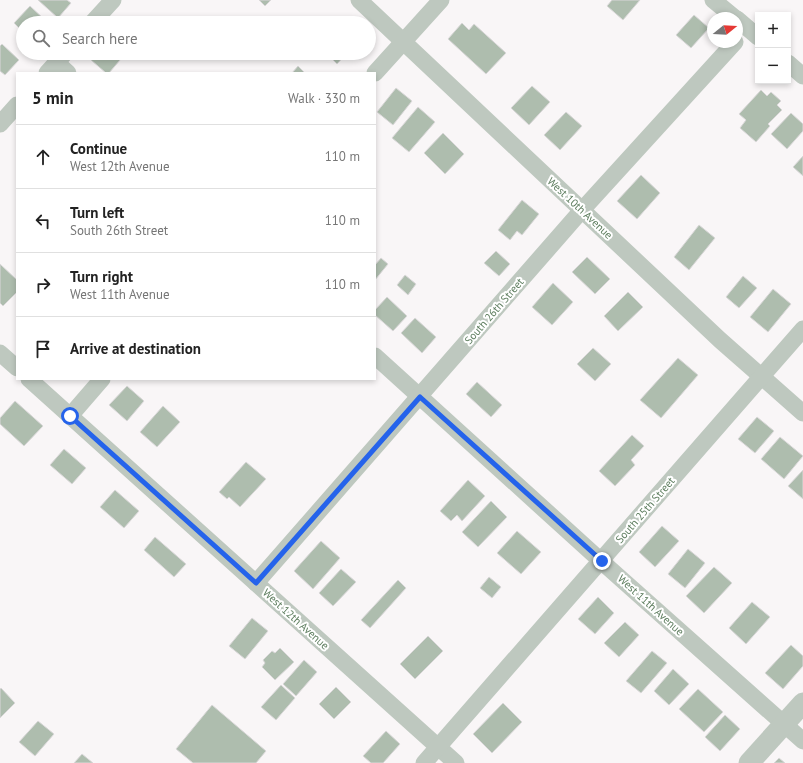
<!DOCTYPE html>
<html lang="en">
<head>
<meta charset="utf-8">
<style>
	:root { --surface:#fff; --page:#f6f6f6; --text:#222; --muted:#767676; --line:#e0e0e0 }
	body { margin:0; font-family:"PT Sans",sans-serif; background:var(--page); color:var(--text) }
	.controls { position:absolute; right:12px; top:12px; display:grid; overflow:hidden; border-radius:0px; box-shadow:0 2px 6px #0003 }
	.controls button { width:36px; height:36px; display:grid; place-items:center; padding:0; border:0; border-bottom:1px solid var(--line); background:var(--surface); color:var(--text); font:20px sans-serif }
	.compass { position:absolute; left:707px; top:12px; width:36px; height:36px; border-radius:50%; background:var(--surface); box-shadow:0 2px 6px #0003; rotate:72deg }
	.stop { position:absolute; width:12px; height:12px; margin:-9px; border:3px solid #2563eb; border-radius:50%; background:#fff }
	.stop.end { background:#2563eb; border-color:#fff; box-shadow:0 1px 4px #0008 }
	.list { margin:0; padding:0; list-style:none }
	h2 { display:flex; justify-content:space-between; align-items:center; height:52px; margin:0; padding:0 16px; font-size:17px }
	h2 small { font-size:13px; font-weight:400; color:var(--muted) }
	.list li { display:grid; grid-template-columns:26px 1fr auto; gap:12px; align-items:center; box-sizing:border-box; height:64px; padding:0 16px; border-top:1px solid var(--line) }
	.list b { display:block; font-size:15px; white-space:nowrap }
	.list p { margin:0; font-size:13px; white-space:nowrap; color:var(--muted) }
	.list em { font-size:13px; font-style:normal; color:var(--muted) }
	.icon { flex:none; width:22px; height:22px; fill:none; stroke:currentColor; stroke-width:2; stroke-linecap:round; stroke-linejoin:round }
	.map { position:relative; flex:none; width:803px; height:763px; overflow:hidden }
	.search { position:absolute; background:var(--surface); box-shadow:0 2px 6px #0003; left:16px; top:16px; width:360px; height:44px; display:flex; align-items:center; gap:10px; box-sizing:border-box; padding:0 14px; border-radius:22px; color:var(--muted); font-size:15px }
	.panel { position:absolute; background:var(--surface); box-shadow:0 2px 6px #0003; left:16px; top:72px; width:360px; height:308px; border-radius:0px }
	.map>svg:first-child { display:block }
	.building { fill:#aebdae; stroke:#dad8d9 }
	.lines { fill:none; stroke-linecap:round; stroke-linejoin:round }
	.minor { stroke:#bec8bf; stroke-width:17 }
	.tertiary { stroke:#bec8bf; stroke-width:21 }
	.route { stroke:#2563eb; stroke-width:5 }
	.labels { text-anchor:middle; stroke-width:4; stroke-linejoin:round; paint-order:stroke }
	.street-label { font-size:11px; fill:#5d7d5e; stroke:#fff }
</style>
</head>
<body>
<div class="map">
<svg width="803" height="763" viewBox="0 0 803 763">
	<rect width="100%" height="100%" fill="#f9f6f7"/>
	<!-- building -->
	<g class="building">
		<polygon points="38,0 67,0 71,3 58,18"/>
		<polygon points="259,0 271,0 265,6"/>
		<polygon points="612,0 640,0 623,20 607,6"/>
		<polygon points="30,6 45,20 42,23 23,23 23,32 14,23"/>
		<polygon points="694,15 709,28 691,48 676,35"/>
		<polygon points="462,23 469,30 474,24 506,53 486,74 448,39"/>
		<polygon points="2,44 19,60 5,75 0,71 0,46"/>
		<polygon points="97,53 126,53 109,73 106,73 91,60"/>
		<polygon points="134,53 145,53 140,58"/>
		<polygon points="326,53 347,53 337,64"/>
		<polygon points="298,66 305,73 292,73"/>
		<polygon points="532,86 550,102 529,125 511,108"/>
		<polygon points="396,88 412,101 393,125 377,112"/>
		<polygon points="761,90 767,96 771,92 781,101 777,105 782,110 768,124 770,126 756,142 740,128 746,120 739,114"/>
		<polygon points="418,107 435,122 409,152 392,138"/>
		<polygon points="566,112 582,126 560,150 544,135"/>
		<polygon points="791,113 803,124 803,131 787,149 771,134"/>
		<polygon points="443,133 464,154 445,174 424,153"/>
		<polygon points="803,156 803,176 793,167"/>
		<polygon points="641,175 660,193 637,219 617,201"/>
		<polygon points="522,200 539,214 522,235 517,231 510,240 498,230"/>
		<polygon points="699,225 715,238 689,270 674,257"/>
		<polygon points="496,251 510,264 499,276 484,263"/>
		<polygon points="587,257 610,279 595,294 572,272"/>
		<polygon points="381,258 388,264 375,280 375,265"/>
		<polygon points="0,264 17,280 17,292 3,306 0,303"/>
		<polygon points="405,275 416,284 408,295 397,285"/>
		<polygon points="743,276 757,288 739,308 726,297"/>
		<polygon points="553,283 573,302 552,325 532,307"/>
		<polygon points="773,289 791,304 768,332 750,317"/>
		<polygon points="628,292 643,307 618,331 604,316"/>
		<polygon points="387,297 407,316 393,331 375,315 375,310"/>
		<polygon points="415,318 436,337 422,353 401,333"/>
		<polygon points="593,348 611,364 595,381 577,364"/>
		<polygon points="678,358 698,375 661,418 640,400"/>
		<polygon points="477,382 502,405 491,417 466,394"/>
		<polygon points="127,386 144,401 127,421 109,405"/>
		<polygon points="15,401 43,426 24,446 0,424 0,418"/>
		<polygon points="163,406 180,422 157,447 140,432"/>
		<polygon points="757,417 774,431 755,453 738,439"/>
		<polygon points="632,435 644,446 631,460 635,465 615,486 599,471"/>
		<polygon points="780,437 803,456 784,479 761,459"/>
		<polygon points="64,449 86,468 72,484 50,465"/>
		<polygon points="246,462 266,479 240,507 229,497 227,499 219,492"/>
		<polygon points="803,470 803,499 788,486"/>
		<polygon points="468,480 485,496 462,521 457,515 451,521 440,511"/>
		<polygon points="115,490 139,511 124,528 100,507"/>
		<polygon points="491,501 507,517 478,547 462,532"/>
		<polygon points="662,526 679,541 655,567 639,552"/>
		<polygon points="517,531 541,552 521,574 497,553"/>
		<polygon points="155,537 186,564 174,577 144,550"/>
		<polygon points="321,541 340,558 313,589 294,571"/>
		<polygon points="688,549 705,563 685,588 668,574"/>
		<polygon points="714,567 732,583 704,613 686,596"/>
		<polygon points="341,569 356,582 333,606 319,593"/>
		<polygon points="489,577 501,587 492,598 480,588"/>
		<polygon points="398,580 406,588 370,628 361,620"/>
		<polygon points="598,597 614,613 595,634 578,619"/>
		<polygon points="752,602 770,617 746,644 729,628"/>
		<polygon points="252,618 268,631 245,659 229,646"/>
		<polygon points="625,622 639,635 619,657 604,643"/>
		<polygon points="428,636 443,651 415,679 400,664"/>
		<polygon points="791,645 803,656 803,666 783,689 765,673"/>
		<polygon points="280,648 294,662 275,680 262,667 265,663 263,660 272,651 275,653"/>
		<polygon points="652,651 667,663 641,693 626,681"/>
		<polygon points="304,660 317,672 296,696 283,684"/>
		<polygon points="673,669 689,684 669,705 654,691"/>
		<polygon points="281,685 295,698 276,720 261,707"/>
		<polygon points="336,687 351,702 334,719 319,704"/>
		<polygon points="1,688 15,703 0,718 0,689"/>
		<polygon points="698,689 723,712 704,732 679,709"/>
		<polygon points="503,703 522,722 492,753 473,734"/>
		<polygon points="212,705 266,751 256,763 193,763 176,749"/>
		<polygon points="725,715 740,729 720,751 705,737"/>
		<polygon points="38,721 54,734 35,756 19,742"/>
		<polygon points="386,731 400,744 383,763 371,763 363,756"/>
		<polygon points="82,754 93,763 74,763"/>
		<polygon points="779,758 785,763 774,763"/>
	</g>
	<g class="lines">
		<!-- minor -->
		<g class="minor">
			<polyline points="359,0 720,340 803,413"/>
			<polyline points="713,0 735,18"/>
			<polyline points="737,19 758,37"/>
			<polyline points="92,23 113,0"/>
			<polyline points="56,62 68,73"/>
			<polyline points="788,63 803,76"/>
			<polyline points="47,73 65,53"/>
			<polyline points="375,73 441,0"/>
			<polyline points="0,124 17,105"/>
			<polyline points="0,353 17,368"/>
			<polyline points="375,356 601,561 803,741"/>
			<polyline points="29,379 456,763"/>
			<polyline points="70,416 102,379"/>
			<polyline points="256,583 582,210 735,42"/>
			<polyline points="424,763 803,329"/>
		</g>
		<!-- tertiary -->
		<polyline class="tertiary" points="749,763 803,703"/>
	</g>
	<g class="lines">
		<!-- route -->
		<polyline class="route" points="70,416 256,583 420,397 602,561"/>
	</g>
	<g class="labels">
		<!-- street labels -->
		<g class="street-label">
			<text transform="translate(580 208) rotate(43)" y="4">West 10th Avenue</text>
			<text transform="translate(494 311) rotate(-49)" y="4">South 26th Street</text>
			<text transform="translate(645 510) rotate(-49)" y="4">South 25th Street</text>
			<text transform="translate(651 605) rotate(42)" y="4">West 11th Avenue</text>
			<text transform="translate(296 619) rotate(42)" y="4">West 12th Avenue</text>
		</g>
	</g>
</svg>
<div class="controls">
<button>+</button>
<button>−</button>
</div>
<svg class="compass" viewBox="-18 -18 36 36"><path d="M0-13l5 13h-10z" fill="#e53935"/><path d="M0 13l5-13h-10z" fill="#767676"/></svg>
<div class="stop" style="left:70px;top:416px"></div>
<div class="stop end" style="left:602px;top:561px"></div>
<div class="search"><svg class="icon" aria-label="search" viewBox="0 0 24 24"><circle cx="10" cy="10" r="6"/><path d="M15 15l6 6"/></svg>Search here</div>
<section class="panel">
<h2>5 min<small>Walk · 330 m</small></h2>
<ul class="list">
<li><svg class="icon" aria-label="ahead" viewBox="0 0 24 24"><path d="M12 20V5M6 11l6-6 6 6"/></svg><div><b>Continue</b><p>West 12th Avenue</p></div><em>110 m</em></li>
<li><svg class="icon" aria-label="left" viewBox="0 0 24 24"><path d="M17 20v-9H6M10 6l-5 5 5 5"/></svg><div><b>Turn left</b><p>South 26th Street</p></div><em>110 m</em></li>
<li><svg class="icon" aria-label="right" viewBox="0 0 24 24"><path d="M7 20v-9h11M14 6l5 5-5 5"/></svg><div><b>Turn right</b><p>West 11th Avenue</p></div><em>110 m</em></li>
<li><svg class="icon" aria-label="arrive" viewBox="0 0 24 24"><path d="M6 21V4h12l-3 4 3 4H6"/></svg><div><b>Arrive at destination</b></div></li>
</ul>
</section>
</div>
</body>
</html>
